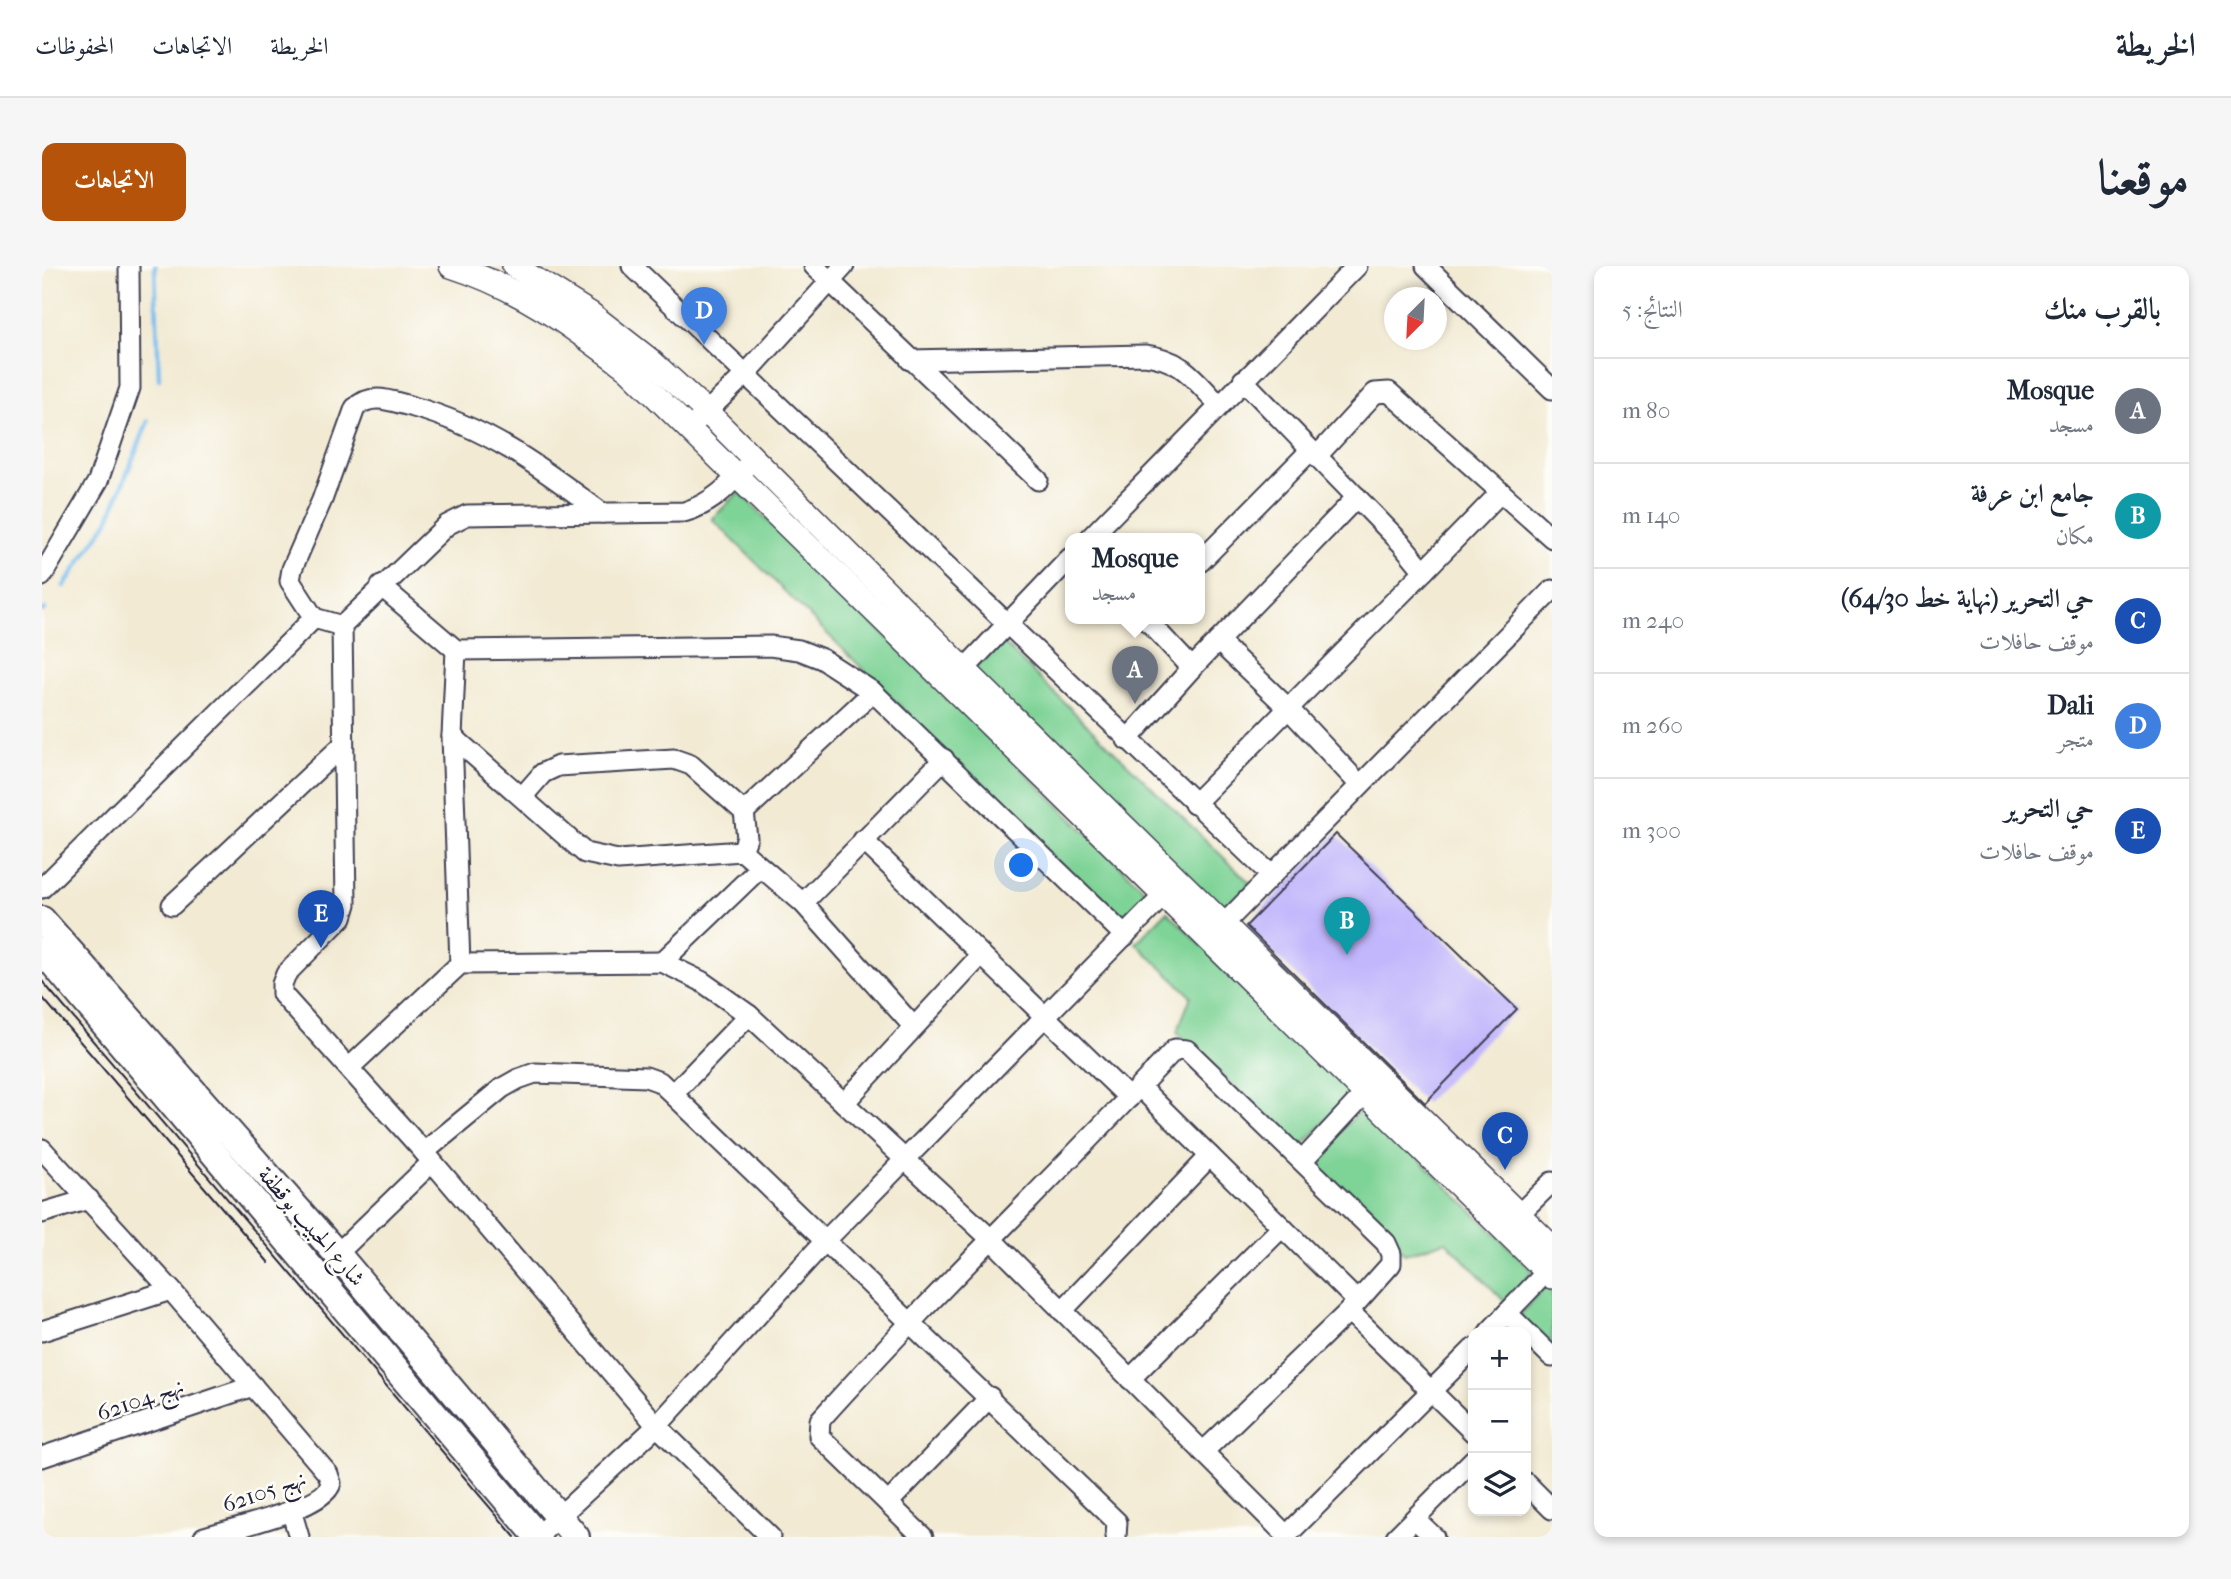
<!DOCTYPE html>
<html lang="ar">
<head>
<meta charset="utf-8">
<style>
	:root { --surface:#fff; --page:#f6f6f7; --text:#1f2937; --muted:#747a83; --line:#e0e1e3; --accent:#b45309 }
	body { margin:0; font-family:"IM FELL French Canon",Amiri,serif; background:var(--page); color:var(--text); direction:rtl }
	.controls { position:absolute; right:21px; bottom:21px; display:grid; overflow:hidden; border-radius:14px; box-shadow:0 4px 10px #0003 }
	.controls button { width:63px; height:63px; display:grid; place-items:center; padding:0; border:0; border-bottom:2px solid var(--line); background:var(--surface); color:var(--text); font:35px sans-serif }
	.compass { position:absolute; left:1342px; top:21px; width:63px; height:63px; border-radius:50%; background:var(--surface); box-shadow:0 4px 10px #0003; rotate:204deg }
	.you { position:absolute; left:980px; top:600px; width:24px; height:24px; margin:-18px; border:5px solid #fff; border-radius:50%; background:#1a73e8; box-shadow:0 0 0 10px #1a73e833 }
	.badge { display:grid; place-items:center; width:46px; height:46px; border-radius:50%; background:var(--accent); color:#fff; font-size:23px; font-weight:700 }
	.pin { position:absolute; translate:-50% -58px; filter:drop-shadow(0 2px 4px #0008) }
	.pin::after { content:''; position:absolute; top:37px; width:24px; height:21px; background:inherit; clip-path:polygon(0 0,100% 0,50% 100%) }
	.popup { position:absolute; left:1023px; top:267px; width:140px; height:91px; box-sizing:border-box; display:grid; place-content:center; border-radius:14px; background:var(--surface); filter:drop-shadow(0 2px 5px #0005); font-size:23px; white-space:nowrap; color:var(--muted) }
	.popup b { font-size:26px; color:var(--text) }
	.popup::after { content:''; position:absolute; left:50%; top:100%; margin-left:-14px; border:14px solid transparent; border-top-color:var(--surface) }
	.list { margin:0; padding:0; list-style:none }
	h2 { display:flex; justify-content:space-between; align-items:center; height:91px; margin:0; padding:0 28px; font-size:30px }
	h2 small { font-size:23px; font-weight:400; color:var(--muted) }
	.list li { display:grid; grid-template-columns:46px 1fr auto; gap:21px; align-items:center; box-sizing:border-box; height:105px; padding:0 28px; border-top:2px solid var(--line) }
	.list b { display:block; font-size:26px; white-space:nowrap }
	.list p { margin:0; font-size:23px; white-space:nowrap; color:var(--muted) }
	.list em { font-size:23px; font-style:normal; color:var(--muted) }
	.icon { flex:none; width:38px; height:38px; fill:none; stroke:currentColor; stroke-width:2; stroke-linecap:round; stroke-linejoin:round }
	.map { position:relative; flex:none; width:1510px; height:1271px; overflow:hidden; direction:ltr; border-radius:14px }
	header { display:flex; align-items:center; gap:42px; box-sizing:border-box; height:98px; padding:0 35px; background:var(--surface); border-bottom:2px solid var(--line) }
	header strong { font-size:33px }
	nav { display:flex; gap:38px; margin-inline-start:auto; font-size:24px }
	.intro { display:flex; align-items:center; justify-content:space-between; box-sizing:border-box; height:168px; padding:0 42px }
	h1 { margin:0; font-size:49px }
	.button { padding:18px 32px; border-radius:14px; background:var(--accent); color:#fff; font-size:24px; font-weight:700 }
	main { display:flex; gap:42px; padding:0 42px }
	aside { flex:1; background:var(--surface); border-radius:14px; box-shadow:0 4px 10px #0003 }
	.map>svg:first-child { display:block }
	.green { fill:#7ed396; stroke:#507a68; stroke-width:2 }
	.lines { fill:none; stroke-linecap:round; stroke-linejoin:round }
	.stream { stroke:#77bdee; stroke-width:4.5 }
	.building { fill:#c2b7fc }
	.minor-casing { stroke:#414052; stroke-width:23 }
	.tertiary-casing { stroke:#414052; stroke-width:26 }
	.secondary-casing { stroke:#414052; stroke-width:30 }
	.minor { stroke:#fff; stroke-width:19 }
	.tertiary { stroke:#fff; stroke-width:23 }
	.secondary { stroke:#fff; stroke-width:26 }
	.tram { stroke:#22223b; stroke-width:2 }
	.labels { text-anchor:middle; stroke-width:5; stroke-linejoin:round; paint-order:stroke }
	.street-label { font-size:23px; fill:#22223b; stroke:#fdfcf7 }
</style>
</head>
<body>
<header>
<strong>الخريطة</strong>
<nav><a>الخريطة</a><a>الاتجاهات</a><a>المحفوظات</a></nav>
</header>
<div class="intro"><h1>موقعنا</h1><a class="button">الاتجاهات</a></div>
<main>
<aside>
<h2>بالقرب منك<small>النتائج: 5</small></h2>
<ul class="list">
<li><span class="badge" style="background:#6b7280">A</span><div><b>Mosque</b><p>مسجد</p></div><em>80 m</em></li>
<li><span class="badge" style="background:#0f9aa8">B</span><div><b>جامع ابن عرفة</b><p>مكان</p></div><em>140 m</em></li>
<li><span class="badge" style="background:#1a4fb4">C</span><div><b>حي التحرير (نهاية خط 64/30)</b><p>موقف حافلات</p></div><em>240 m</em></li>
<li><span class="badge" style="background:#3f7fe0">D</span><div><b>Dali</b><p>متجر</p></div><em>260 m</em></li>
<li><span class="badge" style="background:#1a4fb4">E</span><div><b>حي التحرير</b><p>موقف حافلات</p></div><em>300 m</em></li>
</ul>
</aside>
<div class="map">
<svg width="1510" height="1271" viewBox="0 0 1510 1271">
	<rect width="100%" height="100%" fill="#fdfcf7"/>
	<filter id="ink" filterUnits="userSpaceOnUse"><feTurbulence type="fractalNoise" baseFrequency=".0143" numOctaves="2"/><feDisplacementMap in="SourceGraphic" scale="14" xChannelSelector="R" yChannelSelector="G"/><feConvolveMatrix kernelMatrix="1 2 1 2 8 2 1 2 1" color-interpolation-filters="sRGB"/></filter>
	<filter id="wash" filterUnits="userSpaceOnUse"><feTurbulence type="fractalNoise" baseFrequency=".00686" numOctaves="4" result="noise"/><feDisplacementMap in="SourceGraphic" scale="28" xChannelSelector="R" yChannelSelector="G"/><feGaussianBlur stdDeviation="1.57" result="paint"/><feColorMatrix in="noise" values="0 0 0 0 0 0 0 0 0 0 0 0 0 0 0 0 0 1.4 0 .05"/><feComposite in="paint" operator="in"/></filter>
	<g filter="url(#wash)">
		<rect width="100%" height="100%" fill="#f2ead3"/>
		<!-- green -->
		<g class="green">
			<polygon points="697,226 1111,632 1083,664 670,253"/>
			<polygon points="959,375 1209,618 1181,646 931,404"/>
			<polygon points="1125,645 1309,828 1257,883 1135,766 1149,730 1094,677"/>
			<polygon points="1323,839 1491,1005 1463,1036 1404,975 1363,988 1269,897"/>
			<polygon points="1503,1020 1510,1027 1510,1082 1478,1049"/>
		</g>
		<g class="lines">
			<!-- stream -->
			<g class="stream">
				<polyline points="113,0 117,113"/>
				<polyline points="22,320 66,255 106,155"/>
				<polyline points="0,345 3,343"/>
			</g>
		</g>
		<g id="blocks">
			<!-- building -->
			<polygon class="building" points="1294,568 1475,743 1383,837 1204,660"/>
		</g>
	</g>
	<g filter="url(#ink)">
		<use href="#blocks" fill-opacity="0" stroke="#414052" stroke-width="2"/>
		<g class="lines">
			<defs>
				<g id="minor">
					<polyline points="590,0 1229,609"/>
					<polyline points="772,0 996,214"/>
					<polyline points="1384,0 1510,123"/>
					<path d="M868 94 1103 89C1140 93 1152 113 1177 139"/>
					<polyline points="656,154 703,109 802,0"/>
					<polyline points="1275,190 1333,127 1347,126 1510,272"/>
					<path d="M711 193C689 217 673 237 642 246L425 249 405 259 300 360 304 638 300 651 244 708 240 718V728L382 886 615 1160 728 1271"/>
					<polyline points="1048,272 1315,0"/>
					<polyline points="1158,296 1269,184"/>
					<polyline points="1382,305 1459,226"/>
					<polyline points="0,310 56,215 88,122 87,0"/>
					<polyline points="339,320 414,384 728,380 757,384 780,393 831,426 1083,670"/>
					<polyline points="1103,352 1150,402 1315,231"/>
					<path d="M300 360 272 352 248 315 250 303 280 234 313 142C329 126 349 135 368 140 445 161 497 200 560 247"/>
					<polyline points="1176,375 1247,443 1318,519"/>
					<polyline points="414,384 410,470 418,698"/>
					<polyline points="913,413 1028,292"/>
					<polyline points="410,470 543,587 576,594 700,585 761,637 871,760"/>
					<polyline points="1085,474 1150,402"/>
					<polyline points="481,530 501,507 516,500 632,493 649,499 702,546 705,572 700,585"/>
					<polyline points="1152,538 1382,305 1360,278 1201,114"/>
					<polyline points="702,546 831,426"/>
					<polyline points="821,574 1087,832"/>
					<polyline points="0,622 272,352"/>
					<polyline points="761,637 902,493"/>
					<polyline points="130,639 300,480"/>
					<polyline points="1172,668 1510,324"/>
					<polyline points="620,696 718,602"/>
					<polyline points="307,802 418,698 620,696 659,715 707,749 950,974 1246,1271"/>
					<polyline points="1098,821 1315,1035"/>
					<polyline points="632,827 707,749"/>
					<polyline points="802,837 939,689"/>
					<path d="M0 883 129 1024 286 1208 289 1217C284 1242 188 1263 162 1271"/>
					<polyline points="382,886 460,822 476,813 493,807 604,811 618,816 1075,1256 1074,1271"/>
					<polyline points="1260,895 1324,826"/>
					<polyline points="0,947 47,933"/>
					<polyline points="1468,957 1510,916"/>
					<polyline points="295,988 390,896"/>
					<polyline points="1020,1045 1168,890"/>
					<polyline points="1307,1045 1431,1166"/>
					<polyline points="1465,1047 1510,1091"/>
					<polyline points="0,1065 129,1024"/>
					<polyline points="1447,1066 1510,1000"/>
					<polyline points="1088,1113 1240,961"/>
					<polyline points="0,1191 211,1120"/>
					<polyline points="1484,1217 1510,1243"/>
					<polyline points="846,1237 948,1131"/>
					<polyline points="249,1244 257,1271"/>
					<polyline points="1373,1253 1392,1271"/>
					<polyline points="496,1270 615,1160 784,974 1131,620"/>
					<path d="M881 1271 777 1170 778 1154C893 1026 1016 908 1133 783L1145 784 1344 977 1349 988V998L1307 1045 1161 1186"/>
					<polyline points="1243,1271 1431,1083"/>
					<polyline points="1354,1271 1431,1194"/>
				</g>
				<g id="tertiary">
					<path d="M409 0C480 23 528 59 586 103L1510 1011"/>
					<polyline points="472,0 549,48 608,94 665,146 922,403 1510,981"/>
				</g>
				<g id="secondary">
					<polyline points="0,654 295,988 534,1271"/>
					<polyline points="0,684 496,1271"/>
				</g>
			</defs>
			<!-- minor casing -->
			<use href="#minor" class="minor-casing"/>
			<!-- tertiary casing -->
			<use href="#tertiary" class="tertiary-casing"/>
			<!-- secondary casing -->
			<use href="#secondary" class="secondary-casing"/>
			<!-- minor -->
			<use href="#minor" class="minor"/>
			<!-- tertiary -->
			<use href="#tertiary" class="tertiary"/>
			<!-- secondary -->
			<use href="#secondary" class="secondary"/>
			<!-- tram -->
			<g class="tram">
				<polyline points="0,715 473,1271"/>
				<polyline points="0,731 227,997"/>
			</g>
		</g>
	</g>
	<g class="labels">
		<!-- street labels -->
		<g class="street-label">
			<text transform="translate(270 960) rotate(49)" y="8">شارع الحبيب بوقطفة</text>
			<text transform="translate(98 1133) rotate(-19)" y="8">نهج 62104</text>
			<text transform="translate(222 1225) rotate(-19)" y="8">نهج 62105</text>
		</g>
	</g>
</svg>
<div class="controls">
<button>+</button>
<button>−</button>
<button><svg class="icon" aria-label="layers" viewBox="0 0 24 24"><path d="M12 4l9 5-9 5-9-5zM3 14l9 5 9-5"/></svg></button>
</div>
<svg class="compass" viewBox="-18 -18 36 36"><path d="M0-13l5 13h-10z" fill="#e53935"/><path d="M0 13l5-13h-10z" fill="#747a83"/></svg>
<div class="you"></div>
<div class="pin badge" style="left:1093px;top:438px;background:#6b7280">A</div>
<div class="popup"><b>Mosque</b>مسجد</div>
<div class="pin badge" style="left:1305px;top:689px;background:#0f9aa8">B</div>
<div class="pin badge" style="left:1463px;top:904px;background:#1a4fb4">C</div>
<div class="pin badge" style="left:662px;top:79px;background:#3f7fe0">D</div>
<div class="pin badge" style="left:279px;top:682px;background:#1a4fb4">E</div>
</div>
</main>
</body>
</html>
